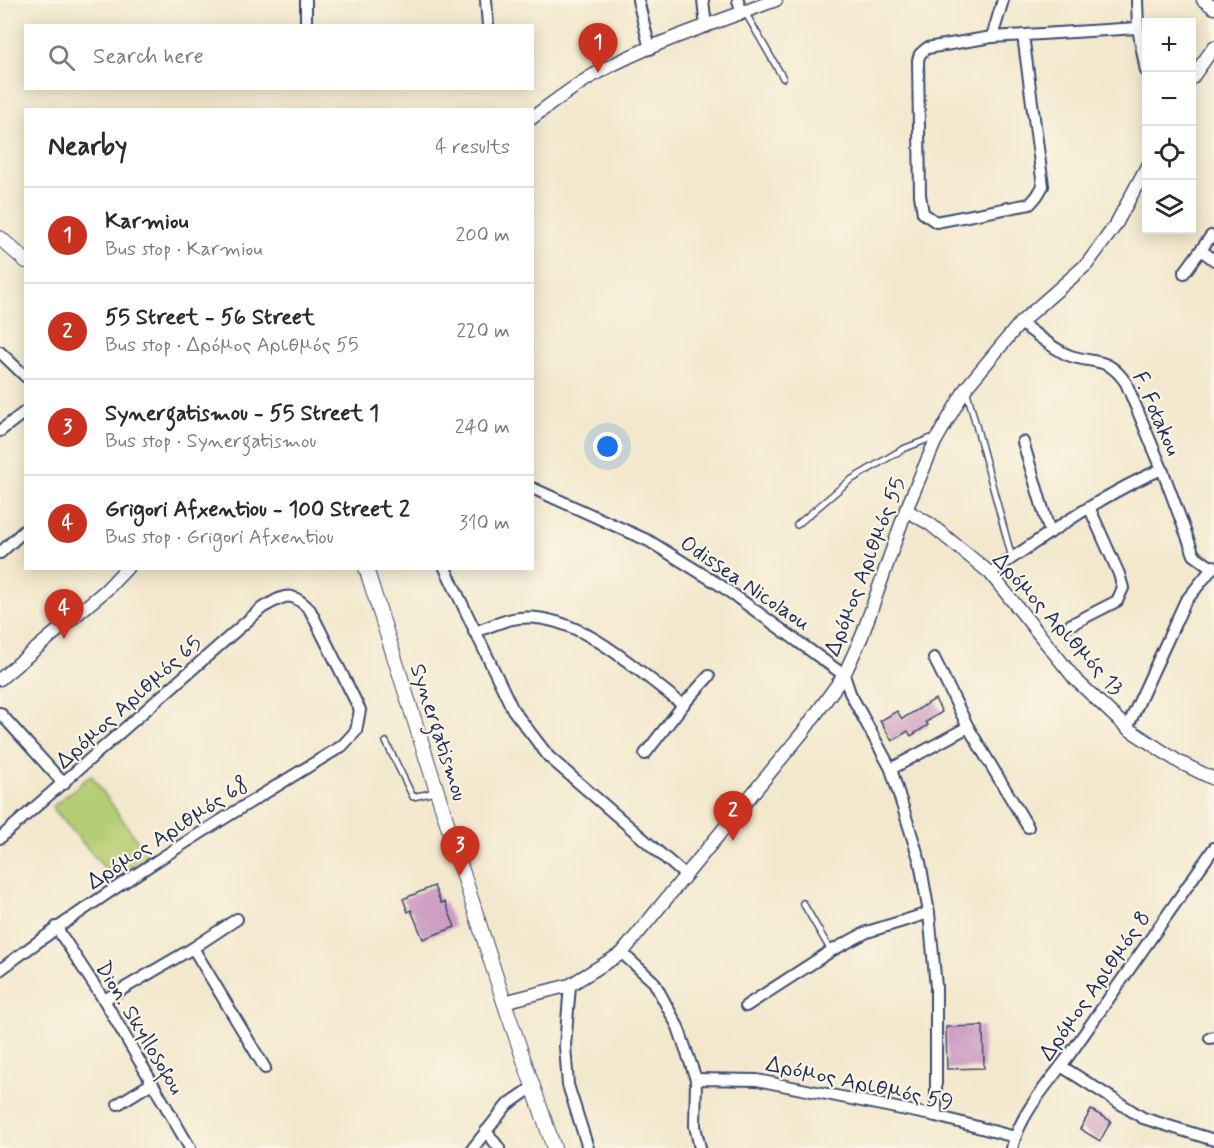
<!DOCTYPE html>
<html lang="en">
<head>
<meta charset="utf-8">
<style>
	:root { --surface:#fff; --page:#f2f2f3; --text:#2b2b33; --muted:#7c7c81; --line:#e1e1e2; --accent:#c8321e }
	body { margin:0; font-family:Mynerve,sans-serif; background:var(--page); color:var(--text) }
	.controls { position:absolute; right:18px; top:18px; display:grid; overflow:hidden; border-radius:0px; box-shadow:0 3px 15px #0003 }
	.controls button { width:54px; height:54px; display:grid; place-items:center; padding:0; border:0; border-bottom:2px solid var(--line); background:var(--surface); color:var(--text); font:30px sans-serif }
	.you { position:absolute; left:608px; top:447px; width:21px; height:21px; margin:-15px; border:4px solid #fff; border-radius:50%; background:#1a73e8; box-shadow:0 0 0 9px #1a73e833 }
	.badge { display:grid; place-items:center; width:39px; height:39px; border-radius:50%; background:var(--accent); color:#fff; font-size:20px; font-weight:700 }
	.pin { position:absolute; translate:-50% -50px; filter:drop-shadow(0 2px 3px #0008) }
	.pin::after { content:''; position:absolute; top:32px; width:21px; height:18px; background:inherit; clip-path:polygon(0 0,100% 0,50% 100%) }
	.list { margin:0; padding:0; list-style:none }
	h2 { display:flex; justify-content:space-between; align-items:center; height:78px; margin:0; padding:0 24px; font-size:26px }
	h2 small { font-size:20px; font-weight:400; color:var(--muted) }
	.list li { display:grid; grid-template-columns:39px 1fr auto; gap:18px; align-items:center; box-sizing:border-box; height:96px; padding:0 24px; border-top:2px solid var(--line) }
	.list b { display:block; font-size:22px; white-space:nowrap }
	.list p { margin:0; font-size:20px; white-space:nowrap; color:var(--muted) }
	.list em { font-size:20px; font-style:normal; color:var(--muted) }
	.icon { flex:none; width:33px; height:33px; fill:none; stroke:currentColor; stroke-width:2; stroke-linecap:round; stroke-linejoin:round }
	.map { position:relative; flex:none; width:1214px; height:1148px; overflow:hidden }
	.search { position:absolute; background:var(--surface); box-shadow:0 3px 15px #0003; left:24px; top:24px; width:510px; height:66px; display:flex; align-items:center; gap:15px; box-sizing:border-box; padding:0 21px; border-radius:0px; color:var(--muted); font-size:22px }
	.panel { position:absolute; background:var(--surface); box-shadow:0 3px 15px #0003; left:24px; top:108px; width:510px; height:462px; border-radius:0px }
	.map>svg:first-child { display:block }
	.green { fill:#b6ce73; stroke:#687e68; stroke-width:1.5 }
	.building { fill:#cd9fc2 }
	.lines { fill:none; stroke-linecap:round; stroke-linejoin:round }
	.service-casing { stroke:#3b4b6f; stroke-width:8 }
	.minor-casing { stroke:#3b4b6f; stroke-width:14 }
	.tertiary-casing { stroke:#3b4b6f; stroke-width:15 }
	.secondary-casing { stroke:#3b4b6f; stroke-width:16 }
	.service { stroke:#fff; stroke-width:5 }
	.minor { stroke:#fff; stroke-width:10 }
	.tertiary { stroke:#fff; stroke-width:12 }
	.secondary { stroke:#fff; stroke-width:14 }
	.labels { text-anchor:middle; stroke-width:4.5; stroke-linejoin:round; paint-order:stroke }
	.street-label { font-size:22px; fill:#1b2f5e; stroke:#fcf5e5 }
</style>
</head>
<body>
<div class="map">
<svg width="1214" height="1148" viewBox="0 0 1214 1148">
	<rect width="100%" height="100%" fill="#fcf5e5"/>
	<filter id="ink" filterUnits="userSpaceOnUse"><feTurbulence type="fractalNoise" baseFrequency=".0167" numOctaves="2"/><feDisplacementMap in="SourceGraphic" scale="12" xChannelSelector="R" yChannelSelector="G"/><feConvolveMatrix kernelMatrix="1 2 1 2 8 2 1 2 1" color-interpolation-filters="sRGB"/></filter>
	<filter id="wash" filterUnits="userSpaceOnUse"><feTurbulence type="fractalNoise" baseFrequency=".008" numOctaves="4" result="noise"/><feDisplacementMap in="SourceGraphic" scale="24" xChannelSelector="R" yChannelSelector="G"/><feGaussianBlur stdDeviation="1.35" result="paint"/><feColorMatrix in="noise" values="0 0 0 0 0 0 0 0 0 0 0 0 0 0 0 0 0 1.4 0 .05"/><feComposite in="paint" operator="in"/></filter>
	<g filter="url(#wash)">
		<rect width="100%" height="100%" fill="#f3e8cd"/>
		<!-- green -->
		<polygon class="green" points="91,775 149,857 113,878 52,807"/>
		<g id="blocks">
			<!-- building -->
			<g class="building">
				<polygon points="935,699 942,712 926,722 928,725 911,736 908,731 892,741 880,721 897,711 902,719"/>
				<polygon points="434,886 441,903 445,902 455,927 423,939 411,910 408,912 403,899"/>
				<polygon points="983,1026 984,1068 947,1069 946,1027"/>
				<polygon points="1091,1110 1111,1121 1100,1141 1080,1129"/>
			</g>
		</g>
	</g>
	<g filter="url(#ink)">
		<use href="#blocks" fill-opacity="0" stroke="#3b4b6f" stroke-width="1.5"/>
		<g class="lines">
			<defs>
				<g id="service">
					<polyline points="745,12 783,78"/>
					<polyline points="967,392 1012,558"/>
					<polyline points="797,525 849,481 903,449 934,437"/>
					<polyline points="386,742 413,797 435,792"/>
					<polyline points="803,903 831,951"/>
				</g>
				<g id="minor">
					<polyline points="306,0 306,26"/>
					<polyline points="486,0 488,26"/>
					<polyline points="638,0 650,49"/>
					<polyline points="703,0 706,27"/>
					<polyline points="738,0 742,14"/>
					<polyline points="1137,0 1138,28 1146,71"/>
					<polyline points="1023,35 1043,186 1037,196 1030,204 936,222 923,213 920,195 918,60 920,54 927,48 992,37 1138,28"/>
					<polyline points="992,37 1003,0"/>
					<polyline points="1201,250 1214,260"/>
					<polyline points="1184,273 1211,236"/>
					<path d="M1020 323C1034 332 1053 349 1068 355 1095 365 1107 355 1126 383L1162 469 1194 555 1212 568"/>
					<polyline points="0,352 26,377"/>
					<polyline points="0,431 26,411"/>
					<polyline points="1023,442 1050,533"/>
					<polyline points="532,488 649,541 720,585 844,675 850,693 891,769 920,862 929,913 936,987 936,1116"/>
					<polyline points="0,553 26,529"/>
					<polyline points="445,568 513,710 549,757 685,875"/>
					<path d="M990 573C1045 536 1101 495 1162 469"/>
					<polyline points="1070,625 1117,601 1123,588 1119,574 1090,509"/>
					<path d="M474 632C488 628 504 619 519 618 579 612 638 671 683 705"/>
					<polyline points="934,658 968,727 1028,827"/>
					<polyline points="0,713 64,784"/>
					<polyline points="1127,728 1185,602 1214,566"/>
					<polyline points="645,754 683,705 709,676"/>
					<polyline points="891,769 968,727"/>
					<path d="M0 838 262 608C285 595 291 590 310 610L360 710 356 731 342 746C226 817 109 887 0 970"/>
					<polyline points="56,927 104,1000 190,1148"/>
					<polyline points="193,948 265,1068"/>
					<polyline points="622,953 654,982 678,1027 696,1079 695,1126 700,1148"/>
					<polyline points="570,985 565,1046 568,1085 588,1148"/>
					<polyline points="104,1000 193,948 237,919"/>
					<polyline points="746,1006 831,951 867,932 929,913"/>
					<polyline points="1210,1038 1214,1037"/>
					<polyline points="1061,1066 1143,1118 1214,1140"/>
					<polyline points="696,1079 757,1080 936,1116 1015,1137"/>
					<polyline points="118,1104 152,1083"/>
					<polyline points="486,1131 499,1148"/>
					<polyline points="473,1148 507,1105 533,1087"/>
					<path d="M1012 1148C1021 1110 1053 1079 1075 1047 1121 981 1167 915 1214 848"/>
				</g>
				<g id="tertiary">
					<polyline points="1203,0 1214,8"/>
					<polyline points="1192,78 1214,47"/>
					<path d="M532 118C553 102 574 86 597 73 651 43 718 22 776 0"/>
					<polyline points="906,510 930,524 990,573 1075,679 1127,728 1179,762 1214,779"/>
					<polyline points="0,679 106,590 127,568"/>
					<polyline points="504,1002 570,985 622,953 803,732 844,675 862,636 906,510 935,442 966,388 1020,323 1087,264 1115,226 1146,168"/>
				</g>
				<g id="secondary">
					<polyline points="0,238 26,261"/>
					<polyline points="366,568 504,1002 554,1148"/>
				</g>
			</defs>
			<!-- service casing -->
			<use href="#service" class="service-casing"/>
			<!-- minor casing -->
			<use href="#minor" class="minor-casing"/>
			<!-- tertiary casing -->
			<use href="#tertiary" class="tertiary-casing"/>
			<!-- secondary casing -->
			<use href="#secondary" class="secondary-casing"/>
			<!-- service -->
			<use href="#service" class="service"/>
			<!-- minor -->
			<use href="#minor" class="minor"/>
			<!-- tertiary -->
			<use href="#tertiary" class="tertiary"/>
			<!-- secondary -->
			<use href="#secondary" class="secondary"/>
		</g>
	</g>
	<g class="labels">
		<!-- street labels -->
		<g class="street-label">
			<text transform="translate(1158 413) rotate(66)" y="8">F. Fotakou</text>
			<text transform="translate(864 566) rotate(-69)" y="8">Δρόμος Αριθμός 55</text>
			<text transform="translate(746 582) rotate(34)" y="8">Odissea Nicolaou</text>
			<text transform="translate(1059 623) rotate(48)" y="8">Δρόμος Αριθμός 13</text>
			<text transform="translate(128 701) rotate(-42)" y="8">Δρόμος Αριθμός 65</text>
			<text transform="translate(440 732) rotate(72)" y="8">Synergatismou</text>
			<text transform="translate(167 832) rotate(-33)" y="8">Δρόμος Αριθμός 68</text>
			<text transform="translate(1094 985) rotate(-55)" y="8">Δρόμος Αριθμός 8</text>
			<text transform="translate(141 1027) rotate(59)" y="8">Dion. Skyllosofou</text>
			<text transform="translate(860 1082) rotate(12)" y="8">Δρόμος Αριθμός 59</text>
		</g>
	</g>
</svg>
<div class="controls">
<button>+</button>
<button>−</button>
<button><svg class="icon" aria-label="locate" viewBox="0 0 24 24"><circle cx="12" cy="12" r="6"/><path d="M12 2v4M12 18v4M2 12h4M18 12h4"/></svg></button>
<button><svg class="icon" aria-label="layers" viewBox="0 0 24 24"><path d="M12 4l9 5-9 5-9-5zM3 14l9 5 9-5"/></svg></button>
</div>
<div class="you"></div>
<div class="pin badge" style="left:598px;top:73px">1</div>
<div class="pin badge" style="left:733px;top:841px">2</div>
<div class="pin badge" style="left:460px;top:876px">3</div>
<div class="pin badge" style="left:64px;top:639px">4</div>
<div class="search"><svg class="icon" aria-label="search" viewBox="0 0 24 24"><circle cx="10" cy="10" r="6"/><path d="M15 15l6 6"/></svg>Search here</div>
<section class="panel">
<h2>Nearby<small>4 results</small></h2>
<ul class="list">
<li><span class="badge">1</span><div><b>Karmiou</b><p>Bus stop · Karmiou</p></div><em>200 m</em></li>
<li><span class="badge">2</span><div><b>55 Street - 56 Street</b><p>Bus stop · Δρόμος Αριθμός 55</p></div><em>220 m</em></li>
<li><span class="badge">3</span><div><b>Synergatismou - 55 Street 1</b><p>Bus stop · Synergatismou</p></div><em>240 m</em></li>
<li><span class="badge">4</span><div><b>Grigori Afxentiou - 100 Street 2</b><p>Bus stop · Grigori Afxentiou</p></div><em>310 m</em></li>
</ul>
</section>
</div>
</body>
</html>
